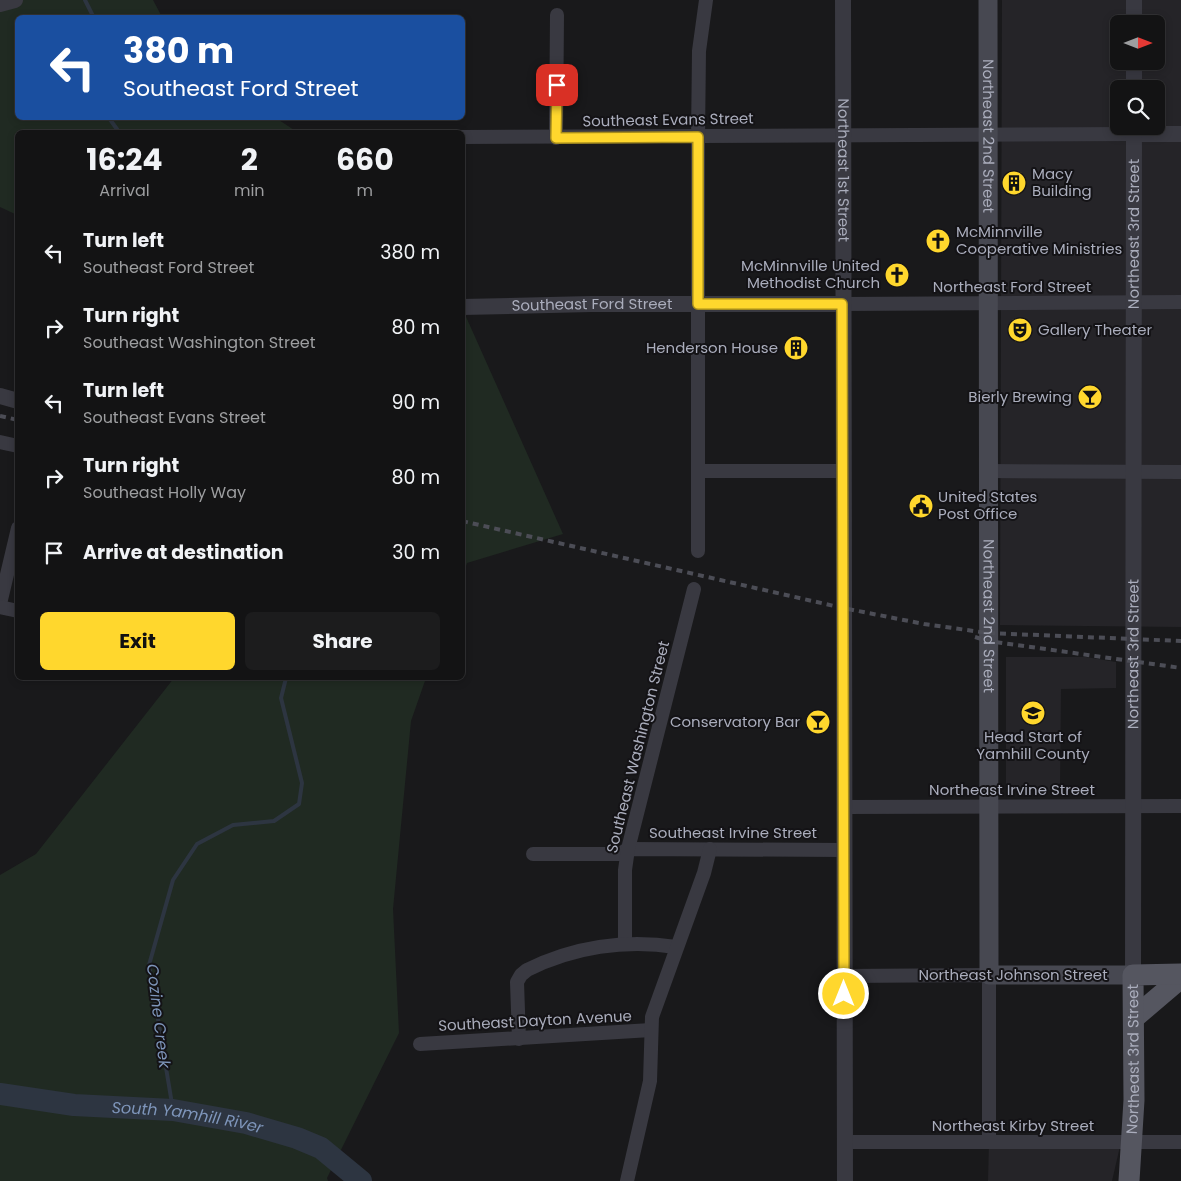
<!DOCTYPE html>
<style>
:root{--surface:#131314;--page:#1c1c1d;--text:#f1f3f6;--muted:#9d9ea0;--line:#323234;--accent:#ffd72d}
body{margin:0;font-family:Poppins,sans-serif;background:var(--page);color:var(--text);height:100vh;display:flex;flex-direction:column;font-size:19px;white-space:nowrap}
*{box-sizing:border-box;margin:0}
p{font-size:16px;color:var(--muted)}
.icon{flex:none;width:28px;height:28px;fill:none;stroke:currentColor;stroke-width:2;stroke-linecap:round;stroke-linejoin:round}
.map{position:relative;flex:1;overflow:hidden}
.panel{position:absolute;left:15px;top:130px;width:450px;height:550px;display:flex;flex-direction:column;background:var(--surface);border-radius:8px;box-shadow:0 2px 8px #0003,0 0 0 1px var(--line)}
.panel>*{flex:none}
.banner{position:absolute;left:15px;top:15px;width:450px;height:105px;border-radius:8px;box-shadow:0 2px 8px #0003,0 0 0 1px var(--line);background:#1a4fa0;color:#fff;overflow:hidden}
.needle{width:32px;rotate:90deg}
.tools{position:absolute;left:1110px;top:15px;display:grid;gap:10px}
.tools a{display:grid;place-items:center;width:55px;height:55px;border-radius:8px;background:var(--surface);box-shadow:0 2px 8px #0003,0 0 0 1px var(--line);font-size:25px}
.pin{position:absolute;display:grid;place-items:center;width:42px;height:42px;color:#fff;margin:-21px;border-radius:10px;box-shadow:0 2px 8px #0006}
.me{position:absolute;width:55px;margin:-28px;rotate:0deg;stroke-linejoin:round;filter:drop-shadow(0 0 4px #0008)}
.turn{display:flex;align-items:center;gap:18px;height:105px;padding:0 25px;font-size:22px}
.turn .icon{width:65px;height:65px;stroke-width:2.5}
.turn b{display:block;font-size:35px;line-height:42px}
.eta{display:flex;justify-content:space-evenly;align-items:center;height:85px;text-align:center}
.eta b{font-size:30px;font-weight:700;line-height:35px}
.primary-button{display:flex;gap:10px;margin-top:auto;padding:10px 25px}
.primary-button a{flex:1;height:58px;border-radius:8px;background:var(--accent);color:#111;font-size:20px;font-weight:700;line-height:58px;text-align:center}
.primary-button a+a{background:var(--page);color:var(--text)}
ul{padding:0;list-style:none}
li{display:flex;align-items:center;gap:15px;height:75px;padding:0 25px}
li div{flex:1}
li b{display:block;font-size:19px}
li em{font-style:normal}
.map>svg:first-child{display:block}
</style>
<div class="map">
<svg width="1181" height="1181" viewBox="0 0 1181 1181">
<rect width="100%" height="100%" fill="#19191b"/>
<g fill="#252428" fill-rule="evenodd">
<path d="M1002,0h179v627l-181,-2zM1119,24h37v37h-37zM1119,89h37v37h-37z"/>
<path d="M1006,657h80l30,5v26l-55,1 -1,101h-54z"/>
<path d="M989,1142h132l-9,39h-124z"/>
</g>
<g fill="#202a22">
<path d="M0,0h153l9,17 -144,1v100h258l21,14h-279l-1,83 -17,-8z"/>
<path d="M463,310l100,224 -96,29 -4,12z"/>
<path d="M174,678h252l-15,43 -18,188 6,124 -72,145 1,3h-328v-306l36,-21z"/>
</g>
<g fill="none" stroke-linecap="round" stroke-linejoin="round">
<g stroke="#2d3541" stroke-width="4">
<path d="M85,0l9,18"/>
<path d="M109,118l10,14"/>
<path d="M173,1110l-24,-145 24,-85 24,-36 36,-19 41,-4 25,-17 3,-21 -21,-85 5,-20"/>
</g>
<path stroke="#2d3541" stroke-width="22" id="s1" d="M0,1094l74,11 99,5 73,13 51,15 24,10 40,33"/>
<g stroke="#393941" stroke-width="14">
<path d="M462,137l672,-3"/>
<path d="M556,138l1,-123"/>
<path d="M842,304l339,-2"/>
<path d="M0,442l18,4"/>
<path d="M698,471h145"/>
<path d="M988,471l193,1"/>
<path d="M698,551v-414l1,-86 7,-51"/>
<path d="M0,604l18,-76"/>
<path d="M0,607l18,4"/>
<path d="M844,807l337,-1"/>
<path d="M533,854h87l8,-5 216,1"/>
<path d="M625,943v-73l3,-21 66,-260"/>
<path d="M844,976l145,-1v167"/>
<path d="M519,1039l-2,-57 4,-7 6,-5c46,-23 98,-31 149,-23"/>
<path d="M420,1044l231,-14"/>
<path d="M845,1142h336"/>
<path d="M627,1181l23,-100 2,-64 52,-144 6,-24"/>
</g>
<g stroke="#393941" stroke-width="16">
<path id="s2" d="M843,0l2,1181"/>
<path d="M0,4l15,-4"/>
<path d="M1134,24v-24"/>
<path d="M1134,61v28"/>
<path d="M1134,134h47"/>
<path id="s3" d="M462,307l129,-3h251"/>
<path d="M0,396l18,5"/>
<path id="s4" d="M1133,975l1,-849"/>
</g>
<path stroke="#474851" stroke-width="19" id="s5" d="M988,0l1,975h144"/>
<g stroke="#555660" stroke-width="21">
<path d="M1134,1018l47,-40"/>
<path id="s6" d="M1129,1181l5,-81 -1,-125 48,-1"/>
</g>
<g stroke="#4c4d56" stroke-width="4" stroke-dasharray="6 5" stroke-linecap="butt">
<path d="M0,416l18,4"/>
<path d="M462,521l381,87 81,16 64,9 193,8"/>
<path d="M975,637l13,4 193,27"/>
</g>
</g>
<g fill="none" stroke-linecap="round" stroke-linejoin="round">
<defs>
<path id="route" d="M557,85l-1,53 142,-1v167h144l2,690"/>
</defs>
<use href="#route" stroke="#a68c1d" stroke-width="12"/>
<use href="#route" stroke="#ffd72d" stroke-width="9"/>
</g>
<defs>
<symbol id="building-disc" viewBox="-11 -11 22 22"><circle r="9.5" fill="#ffd72d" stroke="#141316"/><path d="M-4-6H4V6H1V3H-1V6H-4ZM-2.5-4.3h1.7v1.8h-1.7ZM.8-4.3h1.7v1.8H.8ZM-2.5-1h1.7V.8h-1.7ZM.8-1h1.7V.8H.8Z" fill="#111"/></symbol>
<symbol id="church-disc" viewBox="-11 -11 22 22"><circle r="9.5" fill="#ffd72d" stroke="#141316"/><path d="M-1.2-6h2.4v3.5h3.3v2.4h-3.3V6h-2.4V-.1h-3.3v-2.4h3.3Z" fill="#111"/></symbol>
<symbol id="theatre-disc" viewBox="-11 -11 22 22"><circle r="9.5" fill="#ffd72d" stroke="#141316"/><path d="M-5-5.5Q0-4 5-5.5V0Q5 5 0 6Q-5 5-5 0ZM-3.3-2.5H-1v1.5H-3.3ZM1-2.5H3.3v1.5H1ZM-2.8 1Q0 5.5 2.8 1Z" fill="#111"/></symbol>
<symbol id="bar-disc" viewBox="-11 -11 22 22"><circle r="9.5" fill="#ffd72d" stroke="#141316"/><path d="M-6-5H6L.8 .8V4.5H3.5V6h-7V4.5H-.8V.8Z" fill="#111"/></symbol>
<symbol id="civic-disc" viewBox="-11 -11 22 22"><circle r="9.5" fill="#ffd72d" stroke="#141316"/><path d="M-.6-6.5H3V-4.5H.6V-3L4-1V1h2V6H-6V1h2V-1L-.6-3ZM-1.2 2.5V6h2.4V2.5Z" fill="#111"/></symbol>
<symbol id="school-disc" viewBox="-11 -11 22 22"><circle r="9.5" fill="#ffd72d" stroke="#141316"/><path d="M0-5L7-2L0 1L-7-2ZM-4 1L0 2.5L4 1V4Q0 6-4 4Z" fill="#111"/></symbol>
</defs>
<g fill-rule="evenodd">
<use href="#building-disc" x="1000" y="169" width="28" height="28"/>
<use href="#church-disc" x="924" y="227" width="28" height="28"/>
<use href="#church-disc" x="883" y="261" width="28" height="28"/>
<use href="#theatre-disc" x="1006" y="316" width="28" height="28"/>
<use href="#building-disc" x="782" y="334" width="28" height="28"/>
<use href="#bar-disc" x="1076" y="383" width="28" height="28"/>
<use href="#civic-disc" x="907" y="492" width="28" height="28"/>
<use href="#school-disc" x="1019" y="699" width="28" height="28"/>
<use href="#bar-disc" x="804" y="708" width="28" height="28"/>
</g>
<g text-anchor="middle" stroke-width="4" stroke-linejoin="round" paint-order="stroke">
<g font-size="15" fill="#aaadbc" stroke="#141316">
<text transform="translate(668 120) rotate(-1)" y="5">Southeast Evans Street</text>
<text dy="5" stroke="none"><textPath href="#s5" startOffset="136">Northeast 2nd Street</textPath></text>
<text dy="5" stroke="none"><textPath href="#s2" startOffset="170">Northeast 1st Street</textPath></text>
<text dy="5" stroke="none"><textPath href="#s4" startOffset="741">Northeast 3rd Street</textPath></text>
<text x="1012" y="292">Northeast Ford Street</text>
<text dy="5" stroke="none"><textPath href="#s3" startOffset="130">Southeast Ford Street</textPath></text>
<text dy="5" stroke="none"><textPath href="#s5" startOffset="616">Northeast 2nd Street</textPath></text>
<text dy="5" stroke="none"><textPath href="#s4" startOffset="321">Northeast 3rd Street</textPath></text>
<text transform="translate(638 747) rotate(-76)" y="5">Southeast Washington Street</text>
<text x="1012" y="795">Northeast Irvine Street</text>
<text x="733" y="838">Southeast Irvine Street</text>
<text x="1013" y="980">Northeast Johnson Street</text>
<text transform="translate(535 1021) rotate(-3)" y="5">Southeast Dayton Avenue</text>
<text dy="5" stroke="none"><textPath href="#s6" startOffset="122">Northeast 3rd Street</textPath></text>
<text x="1013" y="1131">Northeast Kirby Street</text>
</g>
<g font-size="15" fill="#aaadbc" stroke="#141316" text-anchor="start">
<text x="1032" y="179">Macy<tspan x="1032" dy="17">Building</tspan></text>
<text x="956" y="237">McMinnville<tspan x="956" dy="17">Cooperative Ministries</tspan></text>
<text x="880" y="271" text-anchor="end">McMinnville United<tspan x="880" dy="17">Methodist Church</tspan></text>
<text x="1038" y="335">Gallery Theater</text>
<text x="778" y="353" text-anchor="end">Henderson House</text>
<text x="1072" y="402" text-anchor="end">Bierly Brewing</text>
<text x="938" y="502">United States<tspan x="938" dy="17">Post Office</tspan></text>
<text x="800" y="727" text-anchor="end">Conservatory Bar</text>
<text x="1033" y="742" text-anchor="middle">Head Start of<tspan x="1033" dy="17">Yamhill County</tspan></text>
</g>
<g font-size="16" font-style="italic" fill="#7e95ba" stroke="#141316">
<text transform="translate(159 1016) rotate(83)" y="6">Cozine Creek</text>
<text dy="6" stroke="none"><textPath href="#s1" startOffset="189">South Yamhill River</textPath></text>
</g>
</g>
</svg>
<div class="tools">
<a><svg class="needle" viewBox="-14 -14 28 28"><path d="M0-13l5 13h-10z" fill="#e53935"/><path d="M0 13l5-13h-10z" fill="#9d9ea0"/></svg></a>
<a><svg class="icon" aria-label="search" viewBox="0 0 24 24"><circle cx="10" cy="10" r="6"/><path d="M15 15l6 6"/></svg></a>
</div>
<div class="pin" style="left:557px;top:85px;background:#d93025"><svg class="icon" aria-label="arrive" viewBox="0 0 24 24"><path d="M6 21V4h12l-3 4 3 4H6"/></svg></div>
<svg class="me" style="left:844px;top:994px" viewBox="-20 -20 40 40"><circle r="17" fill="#ffd72d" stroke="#fff" stroke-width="3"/><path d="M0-11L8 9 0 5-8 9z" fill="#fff"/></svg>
<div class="banner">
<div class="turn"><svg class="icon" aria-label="left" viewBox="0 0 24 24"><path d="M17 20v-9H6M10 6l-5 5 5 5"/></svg><div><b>380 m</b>Southeast Ford Street</div></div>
</div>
<section class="panel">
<div class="eta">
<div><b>16:24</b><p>Arrival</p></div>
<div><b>2</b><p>min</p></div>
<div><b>660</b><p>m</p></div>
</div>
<ul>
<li><svg class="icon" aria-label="left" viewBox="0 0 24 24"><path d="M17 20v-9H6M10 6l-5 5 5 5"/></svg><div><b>Turn left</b><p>Southeast Ford Street</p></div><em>380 m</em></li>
<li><svg class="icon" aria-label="right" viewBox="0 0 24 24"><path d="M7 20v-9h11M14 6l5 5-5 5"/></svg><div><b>Turn right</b><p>Southeast Washington Street</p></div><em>80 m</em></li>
<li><svg class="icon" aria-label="left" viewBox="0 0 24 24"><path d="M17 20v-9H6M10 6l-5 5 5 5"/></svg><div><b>Turn left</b><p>Southeast Evans Street</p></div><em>90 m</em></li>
<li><svg class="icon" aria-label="right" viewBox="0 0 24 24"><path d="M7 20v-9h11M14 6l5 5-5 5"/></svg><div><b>Turn right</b><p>Southeast Holly Way</p></div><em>80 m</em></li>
<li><svg class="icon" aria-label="arrive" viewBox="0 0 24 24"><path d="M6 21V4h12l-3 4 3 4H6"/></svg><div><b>Arrive at destination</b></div><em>30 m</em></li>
</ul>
<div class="primary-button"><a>Exit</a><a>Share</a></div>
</section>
</div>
